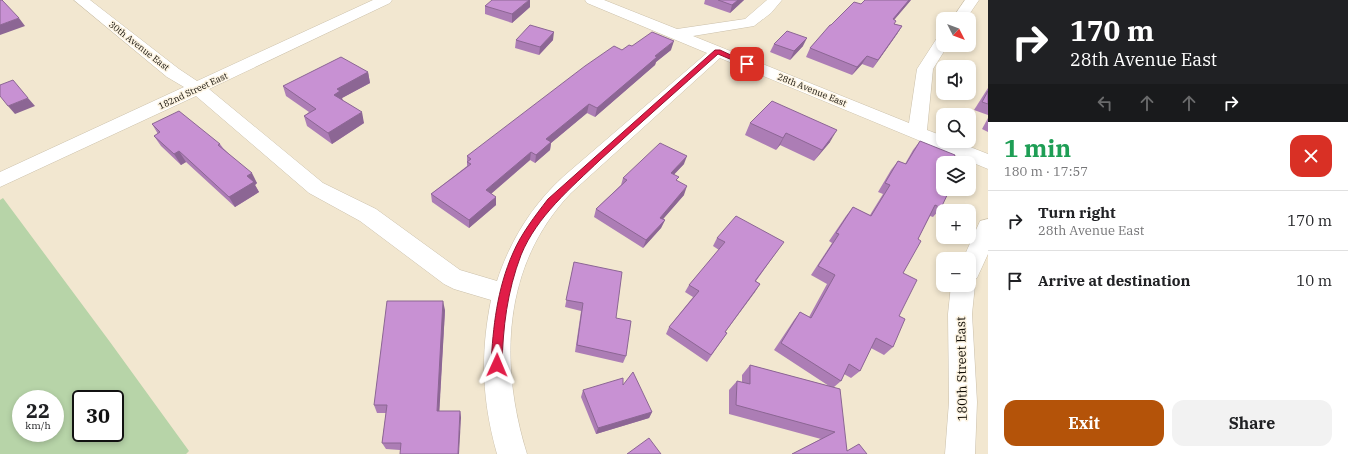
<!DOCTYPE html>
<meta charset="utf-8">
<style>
:root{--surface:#fff;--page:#f2f2f2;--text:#202124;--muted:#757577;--line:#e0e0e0;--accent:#b45309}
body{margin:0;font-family:"IBM Plex Serif",serif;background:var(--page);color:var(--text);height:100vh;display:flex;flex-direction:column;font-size:15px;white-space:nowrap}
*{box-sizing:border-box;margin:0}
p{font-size:13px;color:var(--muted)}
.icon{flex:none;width:22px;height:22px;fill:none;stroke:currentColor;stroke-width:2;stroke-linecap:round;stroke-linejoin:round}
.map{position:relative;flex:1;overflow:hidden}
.drawer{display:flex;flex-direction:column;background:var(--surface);width:360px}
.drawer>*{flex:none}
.top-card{background:#202124;color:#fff;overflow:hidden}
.needle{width:26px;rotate:132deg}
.fabs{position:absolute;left:936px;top:12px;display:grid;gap:8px}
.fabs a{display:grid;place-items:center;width:40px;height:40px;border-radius:8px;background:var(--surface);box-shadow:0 2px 6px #0003;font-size:20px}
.speed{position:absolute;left:12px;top:390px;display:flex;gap:8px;font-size:20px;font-weight:700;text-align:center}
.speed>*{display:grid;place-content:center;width:52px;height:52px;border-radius:50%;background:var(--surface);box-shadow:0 2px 6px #0003;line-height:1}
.speed small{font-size:10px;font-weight:400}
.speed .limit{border:2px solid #111;border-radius:6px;background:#fff;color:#111}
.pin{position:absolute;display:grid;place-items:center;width:34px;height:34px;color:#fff;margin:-17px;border-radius:8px;box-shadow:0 2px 6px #0006}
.me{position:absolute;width:44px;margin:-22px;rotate:1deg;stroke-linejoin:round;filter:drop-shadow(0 0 3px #0008)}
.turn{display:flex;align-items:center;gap:14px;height:84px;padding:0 16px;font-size:18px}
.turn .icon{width:52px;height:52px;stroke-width:2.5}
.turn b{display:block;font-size:28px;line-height:34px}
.lanes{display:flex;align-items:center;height:38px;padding:0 16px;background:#0003;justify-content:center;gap:20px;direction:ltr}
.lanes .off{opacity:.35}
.round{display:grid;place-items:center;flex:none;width:42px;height:42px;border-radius:12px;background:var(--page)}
.head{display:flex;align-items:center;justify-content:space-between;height:68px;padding:0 16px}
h1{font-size:24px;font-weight:700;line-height:30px;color:#1e9e55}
.button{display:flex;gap:8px;margin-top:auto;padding:8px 16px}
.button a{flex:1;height:46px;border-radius:12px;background:var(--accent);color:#fff;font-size:16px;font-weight:700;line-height:46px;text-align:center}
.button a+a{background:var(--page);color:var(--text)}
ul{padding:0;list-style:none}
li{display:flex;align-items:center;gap:12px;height:60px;padding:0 16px;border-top:1px solid var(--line)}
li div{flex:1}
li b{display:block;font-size:15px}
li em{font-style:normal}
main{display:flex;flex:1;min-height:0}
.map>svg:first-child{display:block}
</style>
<main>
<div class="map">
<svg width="988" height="454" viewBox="0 0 988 454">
<rect width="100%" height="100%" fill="#f2e7d0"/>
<path fill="#b7d4a8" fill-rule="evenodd" d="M3,198l107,144 79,109 -3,3h-186v-254zM21,399h34v34h-34zM81,399h34v34h-34z"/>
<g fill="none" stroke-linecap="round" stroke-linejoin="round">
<defs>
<g id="minor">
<path d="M74,0h16l89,69 18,12 176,-81h19l-2,3 -181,86 114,94 53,26 84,61 37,11c13,-40 35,-76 67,-105l143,-123 -120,-50 -2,-3h19l73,29 68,-10 22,-19h15l-11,13 -17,13 -61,10 216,87 8,-54 20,-31 6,-2v9h5l-15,24 -6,61 16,6v5h12l33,13v15l-268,-111 -149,135c-69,72 -72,171 -44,261h-30c-15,-54 -17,-99 -6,-154l-37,-11 -10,-5 -84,-63 -51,-28 -113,-97 -196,91v-15l184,-85 -17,-10z"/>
<path d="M965,0h14l-13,19h-14z"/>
<path d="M988,219v35l-11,24 -5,2 3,5 -3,29 5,88 -2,52h-30l4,-52 -1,-88 3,-29h18v-26h-6l17,-38z"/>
</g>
</defs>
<use href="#minor" stroke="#cbc0aa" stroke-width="1"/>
<use href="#minor" fill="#fff" fill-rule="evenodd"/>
</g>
<g fill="#ac7db5">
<path d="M705,0h39l-14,13 -26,-9z"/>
<path d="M911,0l-17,20v4l8,2 -5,8 -24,34 -11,-4 -10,11 -46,-18 4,-9 21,-23z"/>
<path d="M485,6l45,1 -18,16 -27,-9z"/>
<path d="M516,40h37l-14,15 -24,-7z"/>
<path d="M774,44l29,2 -13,14 -20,-8z"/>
<path d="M632,46l39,4 -15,12 -1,3 -60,52 -8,-4 -36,30 -1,7 -15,13 -5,-3 -39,34 5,11 -27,23 -37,-26 -1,-8 36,-28v-10l155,-106z"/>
<path d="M368,72l2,11 -28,15 1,3 21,22 -32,21 -25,-18 -3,-10 5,-4 -23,-16 -3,-10z"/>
<path d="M988,88v27l-14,-5z"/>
<path d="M988,118v14l-6,-3z"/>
<path d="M750,123l80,19 -16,19 -34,-16 -4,5 -31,-15z"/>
<path d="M152,124l68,20 3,4 34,35 -2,2 4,7 -24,15 -49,-45 -5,3 -20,-19 -7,-10 4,-2z"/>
<path d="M920,141l23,22 -2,45 -8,9 -3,-1 -12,23 -15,34 -4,43 -6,31 -9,8 -13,-7 -11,23 -9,7 -7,-4 -3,7 -7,6 13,64 20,3h-75l29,-15 -92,-25v-24l8,-9 5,1v-7l8,-10 79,21 -55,-36 20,-30 6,-8 9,5 18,-33 -16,-9 21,-32 -3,-2 17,-25 7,-9 17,8 13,-21 -5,-2 13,-22 7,-9 7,3 8,-14z"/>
<path d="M684,164l-10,10 10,21 -21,24 2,1 -4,8 -18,20 -49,-31 2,-8 25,-24 2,-7z"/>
<path d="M717,238l61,12 -22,31 4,3 -35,48 2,1 -20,29 -41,-28 3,-7 24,-30 -8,-5 4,-7 30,-35 -6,-4z"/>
<path d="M574,262l42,56 10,38 -3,7 -48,-11 6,-41 -16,-4z"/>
<path d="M445,310l-6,101h21l1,7 -61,32 -14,-1 -4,-6 4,-30h-9l-3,-8z"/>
<path d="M623,385l29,27 -3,6 -53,16 -15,-37 2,-7z"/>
</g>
<g fill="#8c6694">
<path d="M529,0h1v7l-18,16v-9z"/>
<path d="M738,0h6l-14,13 2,-8z"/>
<path d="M909,0h2l-23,27 5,-8z"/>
<path d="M19,18l6,8 -25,9v-10z"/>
<path d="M902,26l-5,8 -24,34 5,-8z"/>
<path d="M554,32l-1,8 -14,15 1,-8z"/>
<path d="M807,38l-4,8 -13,14 4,-9z"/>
<path d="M674,41l-3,9 -15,12 -1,3 -60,52 2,-9 58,-52z"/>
<path d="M867,56l-5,8 -10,11 5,-8z"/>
<path d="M368,72l2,11 -28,15 1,4 -9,-7 3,-6z"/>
<path d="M28,98l7,8 -20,8 -7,-8z"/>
<path d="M589,104l-2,9 -36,30 -1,7 -15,13 1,-8 10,-16z"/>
<path d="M362,112l2,11 -32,21 -4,-11z"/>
<path d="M837,130l-7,12 -16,19 8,-11z"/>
<path d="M786,133l-6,12 -4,5 7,-12z"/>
<path d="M179,151l7,11 -5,3 -7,-11z"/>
<path d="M531,152l-1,8 -44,38v-8z"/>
<path d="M687,156l-3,8 -16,17 3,-8z"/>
<path d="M252,173l5,10 -2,2 4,7 -24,15 -6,-10 18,-21z"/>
<path d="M687,186l-3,9 -27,31 3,-8z"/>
<path d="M496,197v8l-27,23v-8z"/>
<path d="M665,220l-4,8 -18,20 3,-8z"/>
<path d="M760,284l-5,8 -35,47 5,-7z"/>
<path d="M443,301l2,9 -6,108 -2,-7z"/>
<path d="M460,411l1,7 -2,36h-1z"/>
<path d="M652,412l-3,6 -53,16 2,-6z"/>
</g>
<g fill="#c891d3" stroke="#8c6694">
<path d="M0,0h2l17,18 -19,7z"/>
<path d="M492,0h37l-17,14 -27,-8z"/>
<path d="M718,0h20l-6,5z"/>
<path d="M865,0h44l-16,19 3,2 -2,3 8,2 -24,34 -11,-4 -10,11 -47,-19 20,-23h1l23,-23 7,2z"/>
<path d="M530,25l24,7 -14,15 -24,-7z"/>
<path d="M787,31l20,7 -13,13 -20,-7z"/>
<path d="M652,32l22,9 -19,15 2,1 -60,51 -8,-4 -43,35 5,3 -15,13 -5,-3 -45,38 10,7 -27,23 -38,-26 40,-30 -4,-2 4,-3 -4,-3 118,-90 29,-20 8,4 7,-5 3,1z"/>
<path d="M341,57l27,15 -31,17 3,2 -6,4 28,17 -34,21 -24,-17 12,-7 -33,-23z"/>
<path d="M13,80l15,18 -20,8 -8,-10v-11z"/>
<path d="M988,91v13l-6,-2z"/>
<path d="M772,101l65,29 -15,20 -36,-17 -3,5 -33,-15z"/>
<path d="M179,111l41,33 -2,1 34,28 -5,3 7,6 -25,15 -50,-46 -5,3 -20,-18 6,-4 -8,-8z"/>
<path d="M920,141l35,14 -5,8h-7v26h7l-9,19 -6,-3 -17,34 3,2 -18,32 14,7 -18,36 6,3 -12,28 -17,-9 -16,33 -11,-7 -8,17 -60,-38 19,-31 11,6 24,-43 -17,-9 21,-32 -3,-1 17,-26 18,9 19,-31 -5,-2 13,-22 8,3z"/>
<path d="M660,143l27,13 -16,17 8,4 -3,3 11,6 -27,32 5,2 -19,20 -50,-31 31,-29 -4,-2z"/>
<path d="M736,216l48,26 -29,39 5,3 -35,48 2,1 -16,22 -42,-28 30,-36 -10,-6 36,-43 -8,-4z"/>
<path d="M574,262l48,10 -6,46 15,3 -5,35 -49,-11 6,-42 -17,-3z"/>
<path d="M387,301h56l-6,110h23l-2,43h-58l1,-11h-19l5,-38h-13z"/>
<path d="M750,365l90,24 7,62 12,-7 8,10h-75l43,-22 -99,-27 1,-24 13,3z"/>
<path d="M633,372l19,40 -54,16 -15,-38 40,-12v7z"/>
<path d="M649,438l12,16h-34z"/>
</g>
<path fill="#e11d48" stroke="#92132f" d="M715,50h5l30,14 -6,1 -26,-11c-39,35 -79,70 -118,106 -29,28 -63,56 -79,95 -14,37 -18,72 -19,110l-1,4 -4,2 -4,-2 -2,-4c2,-38 6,-76 22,-112 8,-19 22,-37 35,-54z"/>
<g text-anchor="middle" stroke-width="3" stroke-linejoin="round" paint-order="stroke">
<g font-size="9" fill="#110d06" stroke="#fdf4e2">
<text transform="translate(139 46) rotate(38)" y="3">30th Avenue East</text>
<text transform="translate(812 90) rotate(22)" y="3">28th Avenue East</text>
<text transform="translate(193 91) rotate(-25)" y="3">182nd Street East</text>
</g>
<g font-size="13" fill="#110d06" stroke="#fdf4e2">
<text transform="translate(961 369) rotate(-91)" y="5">180th Street East</text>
</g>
</g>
</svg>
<div class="fabs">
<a><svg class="needle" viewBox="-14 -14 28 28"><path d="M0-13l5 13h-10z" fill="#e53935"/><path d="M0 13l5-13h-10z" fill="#757577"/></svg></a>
<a><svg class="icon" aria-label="sound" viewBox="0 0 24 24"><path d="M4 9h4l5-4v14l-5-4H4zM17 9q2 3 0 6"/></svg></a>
<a><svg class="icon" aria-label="search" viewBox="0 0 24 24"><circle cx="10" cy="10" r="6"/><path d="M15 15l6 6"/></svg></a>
<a><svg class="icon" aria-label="layers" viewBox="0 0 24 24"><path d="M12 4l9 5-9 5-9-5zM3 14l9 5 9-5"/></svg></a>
<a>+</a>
<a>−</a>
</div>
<div class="speed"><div>22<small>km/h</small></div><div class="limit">30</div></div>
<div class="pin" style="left:747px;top:64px;background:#d93025"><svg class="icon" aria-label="arrive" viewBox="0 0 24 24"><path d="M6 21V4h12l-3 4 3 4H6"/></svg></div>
<svg class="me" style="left:497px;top:365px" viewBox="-20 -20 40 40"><path d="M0-17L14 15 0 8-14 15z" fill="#e11d48" stroke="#fff" stroke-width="4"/></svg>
</div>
<section class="drawer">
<div class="top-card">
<div class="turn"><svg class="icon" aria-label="right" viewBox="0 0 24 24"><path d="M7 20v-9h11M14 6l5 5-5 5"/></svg><div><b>170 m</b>28th Avenue East</div></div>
<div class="lanes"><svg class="icon off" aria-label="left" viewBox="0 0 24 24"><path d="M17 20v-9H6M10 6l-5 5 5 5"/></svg><svg class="icon off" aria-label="ahead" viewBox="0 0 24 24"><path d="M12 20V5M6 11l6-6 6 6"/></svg><svg class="icon off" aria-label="ahead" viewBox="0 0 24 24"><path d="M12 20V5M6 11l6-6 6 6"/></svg><svg class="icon" aria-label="right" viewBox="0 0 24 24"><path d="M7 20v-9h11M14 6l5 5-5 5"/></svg></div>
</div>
<div class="head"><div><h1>1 min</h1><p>180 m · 17:57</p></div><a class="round" style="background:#d93025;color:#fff"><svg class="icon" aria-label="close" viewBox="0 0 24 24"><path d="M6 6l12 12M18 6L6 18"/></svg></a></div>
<ul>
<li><svg class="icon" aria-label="right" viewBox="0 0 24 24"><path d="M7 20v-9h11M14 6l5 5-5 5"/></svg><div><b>Turn right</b><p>28th Avenue East</p></div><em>170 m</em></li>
<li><svg class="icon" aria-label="arrive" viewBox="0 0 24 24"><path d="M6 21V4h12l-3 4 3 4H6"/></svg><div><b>Arrive at destination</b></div><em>10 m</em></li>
</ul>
<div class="button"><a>Exit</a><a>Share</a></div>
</section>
</main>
